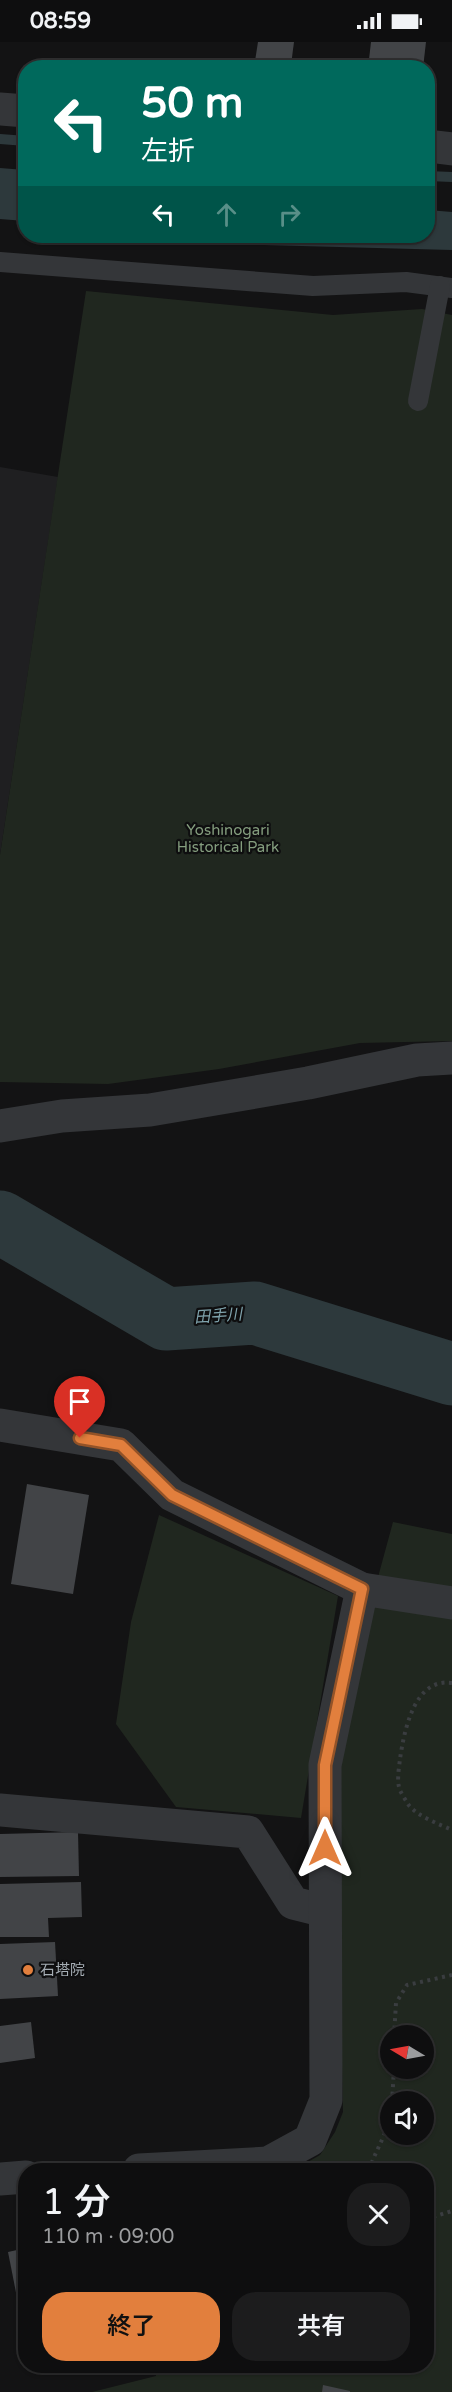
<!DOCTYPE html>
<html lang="ja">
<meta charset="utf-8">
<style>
:root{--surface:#0e0e0f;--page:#1c1c1d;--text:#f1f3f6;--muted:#9b9c9e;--line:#2e2e2f;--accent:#e27f3d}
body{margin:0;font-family:"Varela Round","Noto Sans JP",sans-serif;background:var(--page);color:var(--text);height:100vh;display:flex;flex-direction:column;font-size:22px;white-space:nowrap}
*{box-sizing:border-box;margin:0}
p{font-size:20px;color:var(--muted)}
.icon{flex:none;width:33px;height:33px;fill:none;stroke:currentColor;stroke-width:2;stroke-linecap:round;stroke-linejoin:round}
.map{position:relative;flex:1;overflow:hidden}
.sheet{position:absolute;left:18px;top:2121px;width:416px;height:210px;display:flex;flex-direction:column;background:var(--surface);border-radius:24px;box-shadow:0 2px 4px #0004,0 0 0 2px var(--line)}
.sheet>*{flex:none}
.guide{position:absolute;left:18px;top:18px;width:417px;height:183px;border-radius:24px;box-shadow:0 2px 4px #0004,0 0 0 2px var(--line);background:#00695c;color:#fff;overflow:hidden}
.needle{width:39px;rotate:280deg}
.buttons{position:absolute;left:380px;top:1983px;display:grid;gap:12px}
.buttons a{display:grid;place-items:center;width:54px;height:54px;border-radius:50%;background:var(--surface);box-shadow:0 2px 4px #0004,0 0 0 2px var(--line);font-size:30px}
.pin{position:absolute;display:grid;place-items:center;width:51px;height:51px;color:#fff;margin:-62px -26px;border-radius:50% 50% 50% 0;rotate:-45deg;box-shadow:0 0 6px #0007}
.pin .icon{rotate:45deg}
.me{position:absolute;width:66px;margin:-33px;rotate:0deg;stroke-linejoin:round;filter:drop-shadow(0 0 4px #0008)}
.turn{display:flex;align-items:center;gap:21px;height:126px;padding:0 24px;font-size:27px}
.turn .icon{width:78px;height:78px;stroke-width:2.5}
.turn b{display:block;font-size:42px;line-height:51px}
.lanes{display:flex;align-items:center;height:57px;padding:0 24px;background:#0003;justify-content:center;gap:30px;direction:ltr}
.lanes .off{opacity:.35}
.round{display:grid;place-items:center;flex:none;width:63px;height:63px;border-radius:24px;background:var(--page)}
.headline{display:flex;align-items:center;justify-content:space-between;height:102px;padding:0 24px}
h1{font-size:36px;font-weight:600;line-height:45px}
.button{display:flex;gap:12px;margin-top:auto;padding:12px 24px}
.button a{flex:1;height:69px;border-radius:24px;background:var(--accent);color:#111;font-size:24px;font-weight:600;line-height:69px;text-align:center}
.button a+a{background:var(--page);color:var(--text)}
.status{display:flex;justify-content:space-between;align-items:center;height:42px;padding:0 30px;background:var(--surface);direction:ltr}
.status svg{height:16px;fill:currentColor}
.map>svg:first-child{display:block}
</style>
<div class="status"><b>08:59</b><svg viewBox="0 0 49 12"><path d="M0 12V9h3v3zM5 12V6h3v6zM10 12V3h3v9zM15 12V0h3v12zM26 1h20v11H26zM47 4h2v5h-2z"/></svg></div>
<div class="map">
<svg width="452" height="2350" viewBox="0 0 452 2350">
<rect width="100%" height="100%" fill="#131314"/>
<path fill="#1f1f21" d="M0,425l58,10 -58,378z"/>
<g fill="#20271f" fill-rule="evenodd">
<path d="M86,249l247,24 89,-6 30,6v726l-92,2 -141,26 -111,15 -108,-2v-227z"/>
<path d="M159,1473l179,81 -37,222 -125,-11 -60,-83 15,-102z"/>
<path d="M393,1480l59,12v858h-360l64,-16 -1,-10h271v-196h-132l26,-15 15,-23 8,-20 -4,-180 2,-170 24,-137zM390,1994h33v32h-33zM390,2060h33v32h-33z"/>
</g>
<g fill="#2d393c">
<path d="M0,126l25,2v51l-25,-2z"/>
<path d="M428,168l24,2v38l-228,-6 -74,-8h278z"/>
</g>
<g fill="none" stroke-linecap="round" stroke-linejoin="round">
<g stroke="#2d393c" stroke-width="10">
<path d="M0,97l26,2"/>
<path d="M428,134l24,1"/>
</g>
<path stroke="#2d393c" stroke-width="63" d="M0,1180l166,97 89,-6 197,61"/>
</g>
<g fill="#424447">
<path d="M258,0h36l-3,23 -36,-4z"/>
<path d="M371,0h55l-3,26h-55z"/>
<path d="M27,1442l62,11 -16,99 -62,-10z"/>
<path d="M78,1790l1,44 -79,1v-43z"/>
<path d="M81,1840l1,35 -34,1 1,19h-49v-53z"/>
<path d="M55,1900l3,54 -58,3v-55z"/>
<path d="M31,1980l4,36 -35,5v-37z"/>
<path d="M26,2206v84l-2,1 -16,-81z"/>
<path d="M323,2343l27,6v1h-28z"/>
</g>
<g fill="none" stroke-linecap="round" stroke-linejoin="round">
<g stroke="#3a3d40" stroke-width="4" stroke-dasharray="3 4.5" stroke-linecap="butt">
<path d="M452,1641c-38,-6 -48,49 -52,76 -1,9 -3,20 -1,28 1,5 6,12 9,17 8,12 31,20 44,26"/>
<path d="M394,1994l2,-33 11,-18 45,-10"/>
<path d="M392,2060l2,-34"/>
<path d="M369,2128c6,-18 16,-33 21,-52"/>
<path d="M426,2177l26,-8"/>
</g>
<g stroke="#343639" stroke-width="20">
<path d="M0,220l313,24 93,-4 46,6"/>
<path d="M418,359l22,-115"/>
</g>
<g stroke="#343639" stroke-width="33">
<path d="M0,67l26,2"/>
<path d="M428,104l24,3"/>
<path d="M0,1084l62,-10 88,-6 158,-27 109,-23 35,-2"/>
<path d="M0,1383l121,20 51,50 190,94"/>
<path d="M0,1768l248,22 45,71 32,8"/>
<path d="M139,2128l129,-7 42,-23 16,-40 -1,-335 37,-176 90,14"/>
<path d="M0,2137l26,-2"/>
</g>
</g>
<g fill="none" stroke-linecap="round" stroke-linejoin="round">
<defs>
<path id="route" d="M80,1396l41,7 51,50 190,94 -37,176v83"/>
</defs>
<use href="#route" stroke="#935328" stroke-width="15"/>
<use href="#route" stroke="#e27f3d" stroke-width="10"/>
</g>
<circle fill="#e27f3d" stroke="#0e0e0f" stroke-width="2" cx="28" cy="1928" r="6"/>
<g text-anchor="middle" stroke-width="4.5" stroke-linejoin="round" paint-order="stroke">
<g font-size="15" fill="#849d7e" stroke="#0e0e0f">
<text x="228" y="793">Yoshinogari<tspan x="228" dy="17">Historical Park</tspan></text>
</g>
<g font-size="15" fill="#a5adb4" stroke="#0e0e0f" text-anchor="start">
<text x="40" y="1933">石塔院</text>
</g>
<g font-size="16" font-style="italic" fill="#7fa3ac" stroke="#0e0e0f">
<text transform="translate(218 1273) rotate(-4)" y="6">田手川</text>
</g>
</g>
</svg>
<div class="buttons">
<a><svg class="needle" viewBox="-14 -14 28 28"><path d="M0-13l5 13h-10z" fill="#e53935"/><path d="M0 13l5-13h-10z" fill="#9b9c9e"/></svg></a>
<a><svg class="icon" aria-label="sound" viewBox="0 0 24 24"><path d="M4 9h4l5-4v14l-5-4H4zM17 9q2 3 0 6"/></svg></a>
</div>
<div class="pin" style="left:80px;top:1396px;background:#d93025"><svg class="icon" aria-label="arrive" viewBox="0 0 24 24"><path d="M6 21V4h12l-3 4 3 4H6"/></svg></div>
<svg class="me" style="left:325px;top:1806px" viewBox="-20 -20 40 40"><path d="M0-17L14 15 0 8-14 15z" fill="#e27f3d" stroke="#fff" stroke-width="4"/></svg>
<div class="guide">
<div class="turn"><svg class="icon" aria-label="left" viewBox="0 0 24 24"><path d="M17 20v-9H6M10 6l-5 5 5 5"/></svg><div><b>50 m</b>左折</div></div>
<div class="lanes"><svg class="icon" aria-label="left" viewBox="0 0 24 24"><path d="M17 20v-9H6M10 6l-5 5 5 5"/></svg><svg class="icon off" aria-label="ahead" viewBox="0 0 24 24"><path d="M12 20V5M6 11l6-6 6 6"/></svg><svg class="icon off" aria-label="right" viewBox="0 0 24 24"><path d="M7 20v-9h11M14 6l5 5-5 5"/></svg></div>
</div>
<section class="sheet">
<div class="headline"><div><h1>1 分</h1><p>110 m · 09:00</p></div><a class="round"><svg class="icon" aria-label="close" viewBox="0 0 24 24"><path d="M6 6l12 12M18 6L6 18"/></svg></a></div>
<div class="button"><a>終了</a><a>共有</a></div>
</section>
</div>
